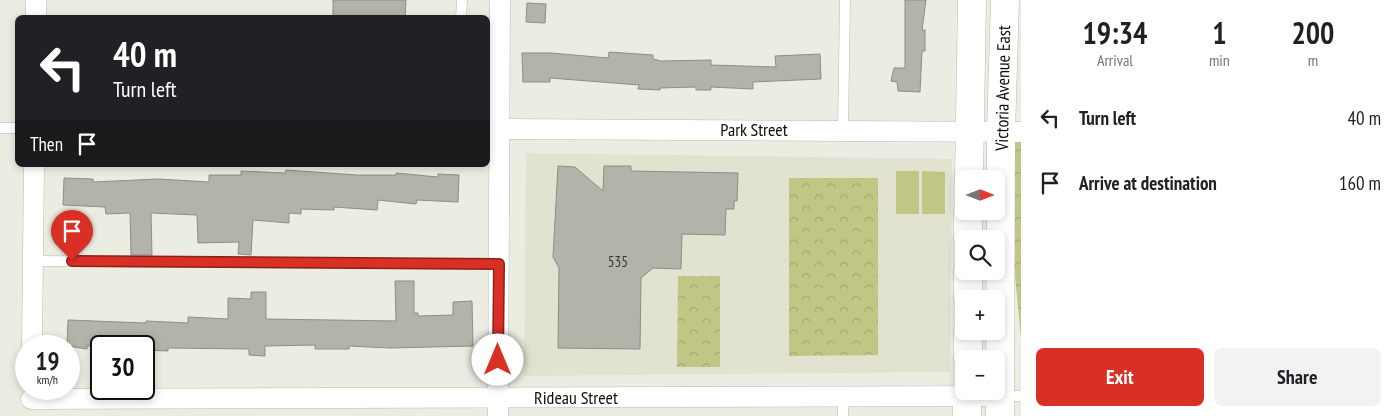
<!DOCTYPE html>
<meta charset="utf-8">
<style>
:root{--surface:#fff;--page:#f2f2f2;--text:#202124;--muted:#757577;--accent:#d93025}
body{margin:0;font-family:"PT Sans Narrow",sans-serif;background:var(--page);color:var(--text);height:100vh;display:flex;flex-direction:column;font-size:19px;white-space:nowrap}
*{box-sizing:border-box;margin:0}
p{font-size:16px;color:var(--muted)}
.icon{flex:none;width:28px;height:28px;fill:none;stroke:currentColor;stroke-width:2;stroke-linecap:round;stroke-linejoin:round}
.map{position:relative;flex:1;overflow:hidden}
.drawer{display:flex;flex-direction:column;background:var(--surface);width:375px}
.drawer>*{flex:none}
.guide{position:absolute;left:15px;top:15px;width:475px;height:152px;border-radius:8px;box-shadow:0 2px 8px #0003;background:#202124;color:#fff;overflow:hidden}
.needle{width:32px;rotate:90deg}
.fabs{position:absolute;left:955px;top:170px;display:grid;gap:10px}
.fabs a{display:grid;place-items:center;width:50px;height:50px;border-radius:8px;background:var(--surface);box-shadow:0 2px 8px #0003;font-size:25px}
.speed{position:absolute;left:15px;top:335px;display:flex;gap:10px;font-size:25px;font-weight:700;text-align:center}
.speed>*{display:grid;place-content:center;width:65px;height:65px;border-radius:50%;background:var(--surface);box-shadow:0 2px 8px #0003;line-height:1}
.speed small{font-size:12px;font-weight:400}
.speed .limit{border:2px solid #111;border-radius:8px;background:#fff;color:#111}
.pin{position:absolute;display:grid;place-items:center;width:42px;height:42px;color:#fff;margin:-51px -21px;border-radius:50% 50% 50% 0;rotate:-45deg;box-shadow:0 0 5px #0007}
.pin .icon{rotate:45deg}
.me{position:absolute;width:55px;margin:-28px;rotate:0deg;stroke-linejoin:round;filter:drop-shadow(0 0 4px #0008)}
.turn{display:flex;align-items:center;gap:18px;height:105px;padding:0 15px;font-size:22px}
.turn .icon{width:65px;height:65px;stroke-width:2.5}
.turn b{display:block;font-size:35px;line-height:42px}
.then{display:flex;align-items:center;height:48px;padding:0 15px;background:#0003;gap:10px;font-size:19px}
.eta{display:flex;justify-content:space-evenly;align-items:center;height:85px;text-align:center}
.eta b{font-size:30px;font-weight:700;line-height:35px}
.cta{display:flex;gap:10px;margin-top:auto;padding:10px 15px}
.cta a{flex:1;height:58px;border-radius:8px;background:var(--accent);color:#fff;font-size:20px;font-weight:700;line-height:58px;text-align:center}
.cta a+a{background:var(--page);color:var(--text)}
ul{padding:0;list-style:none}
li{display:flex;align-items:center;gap:15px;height:65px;padding:0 15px}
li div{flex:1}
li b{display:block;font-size:19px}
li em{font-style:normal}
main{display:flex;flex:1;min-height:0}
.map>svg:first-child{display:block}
</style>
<main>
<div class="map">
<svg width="1021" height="416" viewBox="0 0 1021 416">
<defs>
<pattern id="park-crowns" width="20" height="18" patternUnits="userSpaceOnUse" patternTransform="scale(1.25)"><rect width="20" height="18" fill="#c2c684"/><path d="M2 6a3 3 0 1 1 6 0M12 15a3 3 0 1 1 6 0" fill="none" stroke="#a6a971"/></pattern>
</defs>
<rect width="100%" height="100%" fill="#ecede2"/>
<path fill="#e1e3d0" d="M526,153l426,6 -2,213 -426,4z"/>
<g fill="url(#park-crowns)">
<path d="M1001,132h20v206z"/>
<path d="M789,178h89v177l-89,1z"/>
<path d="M678,276h42v91h-43z"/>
</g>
<g fill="#c2c684">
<rect x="896" y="171" width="23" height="43"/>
<path d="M922,171l23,1v42h-23z"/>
</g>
<g fill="#b2b3a9" stroke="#8d8e84">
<path d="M333,0h73l-1,18h-72z"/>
<path d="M905,0h21l-4,30h3v21h-3l-2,41 -22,-1 -1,-9 -6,-1 3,-13h11z"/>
<path d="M527,3l19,1 -1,19 -19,-1z"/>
<path d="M609,52l44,3v4l8,2 50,-1v5l65,2 -1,-11 45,-2 1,25 -68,3v7l-42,-2v3h-15v-3l-36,1v2l-22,-1 1,-4 -89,-7v4h-27l-1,-29h29l57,5z"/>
<path d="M558,166l17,1 28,24 1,-25h27v5l107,2 -1,28h-3v8h-8l-1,26 -43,-1 -1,35 -28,-1 -12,10 -1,71 -82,-1 1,-80 -6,-11z"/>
<path d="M286,170l71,5h39v-2l42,4v-3l21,1 -1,27 -41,-2 -1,4 -38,-4 -1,10 -43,-3v3l-33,-1v5l-12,-1v10l-36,-3 -2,35 -13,-1 1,-12 -41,1 -1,-28 -46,-2 1,42h-21l-1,-42 -24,1 -1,-7 -42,-2 1,-27 29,1v3l65,-3 51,3v-7h32v-4l44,2z"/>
<path d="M395,281h19v32h4v3l35,-1v-13l19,-1 1,45 -83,2 -41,-2v3h-34v-4l-50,1v10l-16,-1v-6l-81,-1v3l-23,-1v-4h-58v3l-20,-3 1,-26 78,3v-2l42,2v-6l40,2v-21l23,1v-7h15v27l130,2z"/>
</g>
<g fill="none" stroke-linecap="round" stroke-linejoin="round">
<defs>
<g id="lane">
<path d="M461,18l1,-18"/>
<path d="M0,128h18"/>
<path d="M843,131l2,-131"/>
<path d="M33,261l466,3"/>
<path d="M1001,396h20"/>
<path d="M843,416v-19"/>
</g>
<g id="street">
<path d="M36,18v-18"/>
<path d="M488,129l533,3"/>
<path d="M32,346l2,-181"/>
<path d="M31,399l969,-3"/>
<path d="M498,416l2,-416"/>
</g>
<g id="secondary">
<path d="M969,179l3,-179"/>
<path d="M968,239v-28"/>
<path d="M968,299v-28"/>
<path d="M968,359v-28"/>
<path d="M967,416v-25"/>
<path d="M1000,416l1,-284 4,-132"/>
</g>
</defs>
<use href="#lane" stroke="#b9baaf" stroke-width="11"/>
<use href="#street" stroke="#b9baaf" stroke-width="21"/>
<use href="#secondary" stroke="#b9baaf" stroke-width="29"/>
<use href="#lane" stroke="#fff" stroke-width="10"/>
<use href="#street" stroke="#fff" stroke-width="20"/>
<use href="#secondary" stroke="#fff" stroke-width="28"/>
</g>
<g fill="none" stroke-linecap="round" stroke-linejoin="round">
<defs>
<path id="route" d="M72,261l427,3 -1,96"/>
</defs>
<use href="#route" stroke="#8d1f18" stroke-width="12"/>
<use href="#route" stroke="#d93025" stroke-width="9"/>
</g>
<g text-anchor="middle" stroke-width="4.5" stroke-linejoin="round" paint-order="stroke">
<g font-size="15" fill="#373732">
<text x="618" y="267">535</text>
</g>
<g font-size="18" fill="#0e0e0a" stroke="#fff">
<text transform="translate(1003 88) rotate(-89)" y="6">Victoria Avenue East</text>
<text x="754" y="136">Park Street</text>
<text x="576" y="404">Rideau Street</text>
</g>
</g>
</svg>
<div class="fabs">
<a><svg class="needle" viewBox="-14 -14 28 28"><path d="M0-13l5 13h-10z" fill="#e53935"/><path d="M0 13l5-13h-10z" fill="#757577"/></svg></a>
<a><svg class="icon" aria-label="search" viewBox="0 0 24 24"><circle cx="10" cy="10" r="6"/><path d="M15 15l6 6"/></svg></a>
<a>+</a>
<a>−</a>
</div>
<div class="speed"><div>19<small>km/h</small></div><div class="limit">30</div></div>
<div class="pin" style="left:72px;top:261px;background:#d93025"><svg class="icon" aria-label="arrive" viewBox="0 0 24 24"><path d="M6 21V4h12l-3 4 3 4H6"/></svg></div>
<svg class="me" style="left:498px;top:360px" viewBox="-20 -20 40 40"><circle r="19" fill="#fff"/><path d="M0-13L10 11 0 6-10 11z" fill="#d93025"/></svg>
<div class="guide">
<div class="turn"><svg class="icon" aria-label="left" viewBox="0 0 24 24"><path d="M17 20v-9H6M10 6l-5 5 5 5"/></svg><div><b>40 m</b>Turn left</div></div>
<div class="then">Then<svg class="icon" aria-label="arrive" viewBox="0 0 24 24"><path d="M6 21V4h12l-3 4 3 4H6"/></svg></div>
</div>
</div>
<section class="drawer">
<div class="eta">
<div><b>19:34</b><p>Arrival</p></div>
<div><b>1</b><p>min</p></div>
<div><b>200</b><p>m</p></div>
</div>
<ul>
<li><svg class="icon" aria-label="left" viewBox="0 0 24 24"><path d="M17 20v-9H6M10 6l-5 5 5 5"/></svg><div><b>Turn left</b></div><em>40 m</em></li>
<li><svg class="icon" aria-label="arrive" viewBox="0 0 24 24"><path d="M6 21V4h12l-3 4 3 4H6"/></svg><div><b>Arrive at destination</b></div><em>160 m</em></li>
</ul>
<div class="cta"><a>Exit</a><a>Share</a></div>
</section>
</main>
